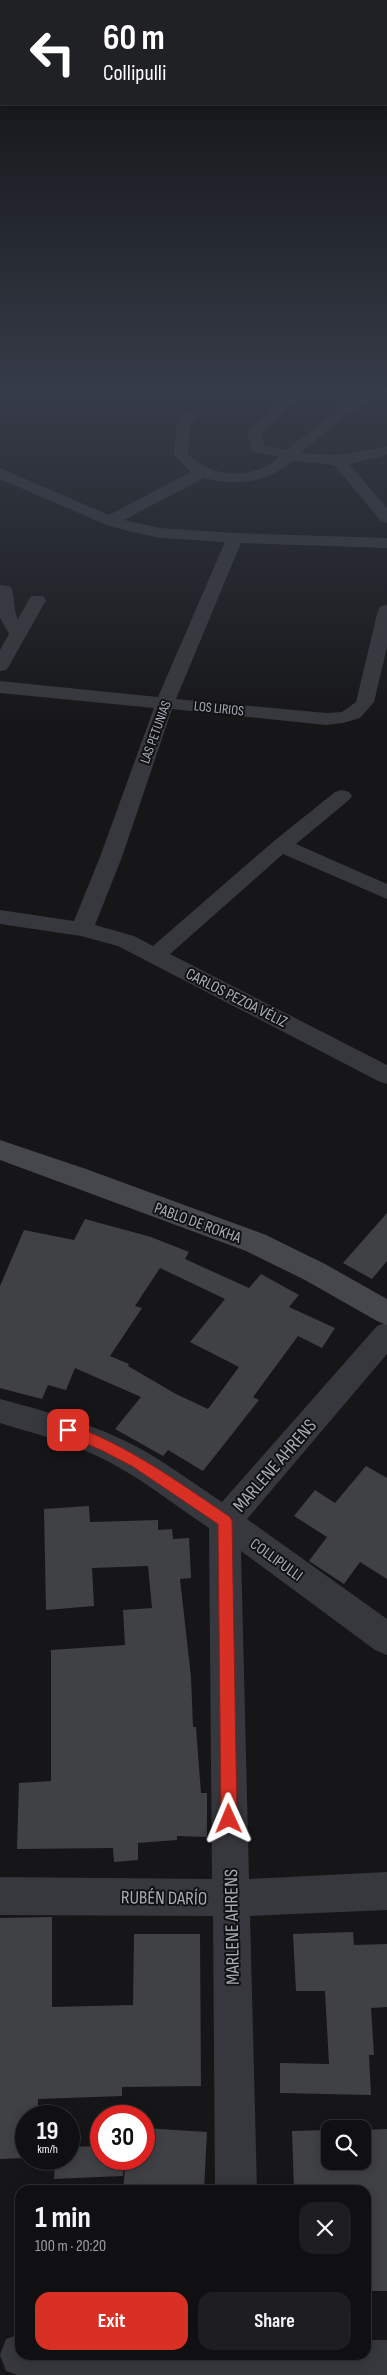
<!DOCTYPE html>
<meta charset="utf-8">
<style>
:root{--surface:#101012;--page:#1e1e20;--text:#f1f3f6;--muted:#9c9d9f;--line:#303032;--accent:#d93025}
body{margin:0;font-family:"Sofia Sans Condensed",sans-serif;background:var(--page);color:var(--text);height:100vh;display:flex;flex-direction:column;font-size:19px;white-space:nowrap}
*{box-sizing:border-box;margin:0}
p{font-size:16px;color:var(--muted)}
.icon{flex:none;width:28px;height:28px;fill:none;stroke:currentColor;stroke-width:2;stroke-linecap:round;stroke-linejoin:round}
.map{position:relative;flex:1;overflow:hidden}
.side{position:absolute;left:15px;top:2185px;width:356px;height:175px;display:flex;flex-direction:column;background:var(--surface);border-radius:15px;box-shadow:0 2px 12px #0003,0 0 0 1px var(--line)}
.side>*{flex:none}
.hud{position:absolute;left:0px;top:0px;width:388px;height:105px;box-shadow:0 2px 12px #0003,0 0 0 1px var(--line);background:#202124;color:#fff;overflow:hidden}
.tools{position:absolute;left:321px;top:2120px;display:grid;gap:10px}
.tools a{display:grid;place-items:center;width:50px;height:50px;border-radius:10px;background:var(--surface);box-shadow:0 2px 12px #0003,0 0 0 1px var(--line);font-size:25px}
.speed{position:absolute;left:15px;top:2105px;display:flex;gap:10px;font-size:25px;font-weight:700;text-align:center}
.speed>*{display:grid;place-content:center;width:65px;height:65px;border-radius:50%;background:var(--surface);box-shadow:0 2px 12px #0003,0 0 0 1px var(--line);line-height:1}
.speed small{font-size:12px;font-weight:400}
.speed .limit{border:8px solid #d22;background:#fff;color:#111}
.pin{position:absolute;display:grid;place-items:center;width:42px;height:42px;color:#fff;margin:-21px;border-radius:10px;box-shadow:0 2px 8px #0006}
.me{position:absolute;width:55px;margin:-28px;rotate:359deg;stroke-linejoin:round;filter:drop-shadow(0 0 4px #0008)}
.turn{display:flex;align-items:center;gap:18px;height:105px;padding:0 20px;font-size:22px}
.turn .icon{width:65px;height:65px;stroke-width:2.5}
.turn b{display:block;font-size:35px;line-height:42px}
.round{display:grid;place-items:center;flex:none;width:52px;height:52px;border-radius:15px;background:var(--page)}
.headline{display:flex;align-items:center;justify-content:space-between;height:85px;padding:0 20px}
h1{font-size:30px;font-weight:700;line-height:38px}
.cta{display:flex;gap:10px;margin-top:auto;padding:10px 20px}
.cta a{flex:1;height:58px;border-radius:15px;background:var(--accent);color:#fff;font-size:20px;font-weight:700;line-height:58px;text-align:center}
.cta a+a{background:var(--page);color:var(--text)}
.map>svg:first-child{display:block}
</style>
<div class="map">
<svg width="387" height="2375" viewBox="0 0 387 2375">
<rect width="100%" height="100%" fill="#161618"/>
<g fill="#404145" fill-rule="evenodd">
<path d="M387,1213v48l-15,18 -29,-16z"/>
<path d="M85,1219l66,18 38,15 -4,7 64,29 12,-14 38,21 -10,12 46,21 -13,20 -24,-12 -45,61 6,3 -56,71 -35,-21 -5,6 -48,-27 26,-32 -66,-29 -9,22 -18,-5 -6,14 -42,-11v-102l24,-56 50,10zM160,1268l65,31 -35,43 49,25 -31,42 -32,-15 -48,-28 1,-2 -19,-8 32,-48 -7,-2z"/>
<path d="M366,1466l21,12v101l-27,-17 -16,22 -35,-23 18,-24 -33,-21 21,-26 20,13z"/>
<path d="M89,1506l1,16 68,-2v10l14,-1 1,10 16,-1 2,40 -11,1 11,98 2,50h3l5,66h6v44l-30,-1v4l-39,3v17l-24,2 -1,-14 -96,1 2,-66 32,-2v-131l74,-5 -2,-35 29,-2 -4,-42 -56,2 2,38 -48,4 -2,-101z"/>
<path d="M52,1917v90l81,-2 1,-71h66l1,152 -79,1v9l-84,3v17h-12v42l-26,1v-241z"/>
<path d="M353,1932l1,13 33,-1v63l-16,1 3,47h-5l2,40 -91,-2v-30l49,1 -4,-73h-29l-3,-57z"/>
<path d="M144,2128l63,4 -3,58h-81l3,-31h18z"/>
<path d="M387,2129v162h-21v-101h-72l-2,-59 38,-1v31h32v-31z"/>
<path d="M101,2146l-1,13h23v17l-69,3 1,-20h14v-12z"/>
</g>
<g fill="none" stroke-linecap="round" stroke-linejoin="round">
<g fill="#37383d" fill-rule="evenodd">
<path d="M286,397h15l-40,36 3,12 22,5 69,-53h15l-69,55c31,6 56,1 86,-6v9l-38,9 38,44v15l-6,-2 -47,-56 -41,-5c-24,23 -58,26 -89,18l-80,42 36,8 75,5 152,5v10l-146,-5 -65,156 150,14 16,-1 14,-10 22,-92 3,-4 6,-1v42l-13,55 -14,16 -17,5 -17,2 -154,-16 -50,148 -27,68 39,11 19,10 121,-105 61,-49 7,-2 7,2 3,4 -3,4 -53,44 91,40v15l-104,-45 -113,100 217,111v19l-9,-3 -260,-135 -37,-10 -81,-12v-14l74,11 26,-64 54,-149 -154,-15v-12l158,16 67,-155 -65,-4 -32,-7 -24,-7 -104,-45v-11l109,47 82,-43 -17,-17 2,-27 8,-15 5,-1 7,4 -6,12 -2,26c23,24 66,27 91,3l-27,-6 -5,-19z"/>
<path d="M0,585l10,1c6,9 2,22 8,33l13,-23h12l3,4 -37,66 -3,4 -6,1v-21l9,-16 -9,-16z"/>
<path d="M387,1322v32l-140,165 140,100v36l-12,-5 -134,-99 8,328 138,-7v38l-137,6 7,274h-42l-2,-274 -213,-1v-38l212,2 -3,-351c-37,-25 -73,-54 -114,-73 -30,-14 -63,-22 -95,-32v-24c51,14 102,27 148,54 25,15 50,33 74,49l155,-176z"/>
<path d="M20,2334v21h346v-15h21v35h-370l-11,-4 -6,-16 6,-16z"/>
</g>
<path fill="#45474d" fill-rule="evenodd" d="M0,1140l86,29 180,66 59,29 62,35v26l-10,-4 -72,-41 -59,-29 -246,-91z"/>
</g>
<linearGradient id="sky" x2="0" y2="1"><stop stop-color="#0c0c0d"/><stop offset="0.54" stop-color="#363c48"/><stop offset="1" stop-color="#363c48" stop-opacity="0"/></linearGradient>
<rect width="387" height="729" fill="url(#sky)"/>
<path fill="#d93025" stroke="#8d1f18" d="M68,1424c60,21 110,58 162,93l2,4 5,298 -3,5 -5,3 -6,-3 -2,-5 -3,-295 -86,-58 -31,-16 -37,-16 -2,-4 2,-4z"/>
<g text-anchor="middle" stroke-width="4" stroke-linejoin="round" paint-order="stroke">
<g font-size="14" fill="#a8adb8" stroke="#111113">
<text transform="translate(219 708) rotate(6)" y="5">LOS LIRIOS</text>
<text transform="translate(155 732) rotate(-70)" y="5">LAS PETUNIAS</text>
</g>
<g font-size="16" fill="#a8adb8" stroke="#111113">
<text transform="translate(237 997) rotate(27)" y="6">CARLOS PEZOA VÉLIZ</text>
<text transform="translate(198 1222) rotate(20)" y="6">PABLO DE ROKHA</text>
<text transform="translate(277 1559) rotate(36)" y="6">COLLIPULLI</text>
</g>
<g font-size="19" fill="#a8adb8" stroke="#111113">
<text transform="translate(274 1465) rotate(-49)" y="7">MARLENE AHRENS</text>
<text transform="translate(164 1897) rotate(1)" y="7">RUBÉN DARÍO</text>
<text transform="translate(231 1927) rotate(-91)" y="7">MARLENE AHRENS</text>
</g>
</g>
</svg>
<div class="tools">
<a><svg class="icon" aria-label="search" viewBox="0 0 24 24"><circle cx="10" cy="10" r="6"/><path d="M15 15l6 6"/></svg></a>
</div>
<div class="speed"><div>19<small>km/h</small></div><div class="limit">30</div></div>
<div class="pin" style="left:68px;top:1430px;background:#d93025"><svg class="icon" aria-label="arrive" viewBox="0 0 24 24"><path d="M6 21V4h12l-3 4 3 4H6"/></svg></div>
<svg class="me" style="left:229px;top:1819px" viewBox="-20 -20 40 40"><path d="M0-17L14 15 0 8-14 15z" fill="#d93025" stroke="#fff" stroke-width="4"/></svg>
<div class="hud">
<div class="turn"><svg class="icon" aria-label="left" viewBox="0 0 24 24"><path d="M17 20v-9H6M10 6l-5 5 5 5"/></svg><div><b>60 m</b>Collipulli</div></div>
</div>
<section class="side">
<div class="headline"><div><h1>1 min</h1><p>100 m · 20:20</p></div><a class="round"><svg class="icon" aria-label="close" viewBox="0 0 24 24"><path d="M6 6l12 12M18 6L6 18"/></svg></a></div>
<div class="cta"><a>Exit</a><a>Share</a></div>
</section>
</div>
